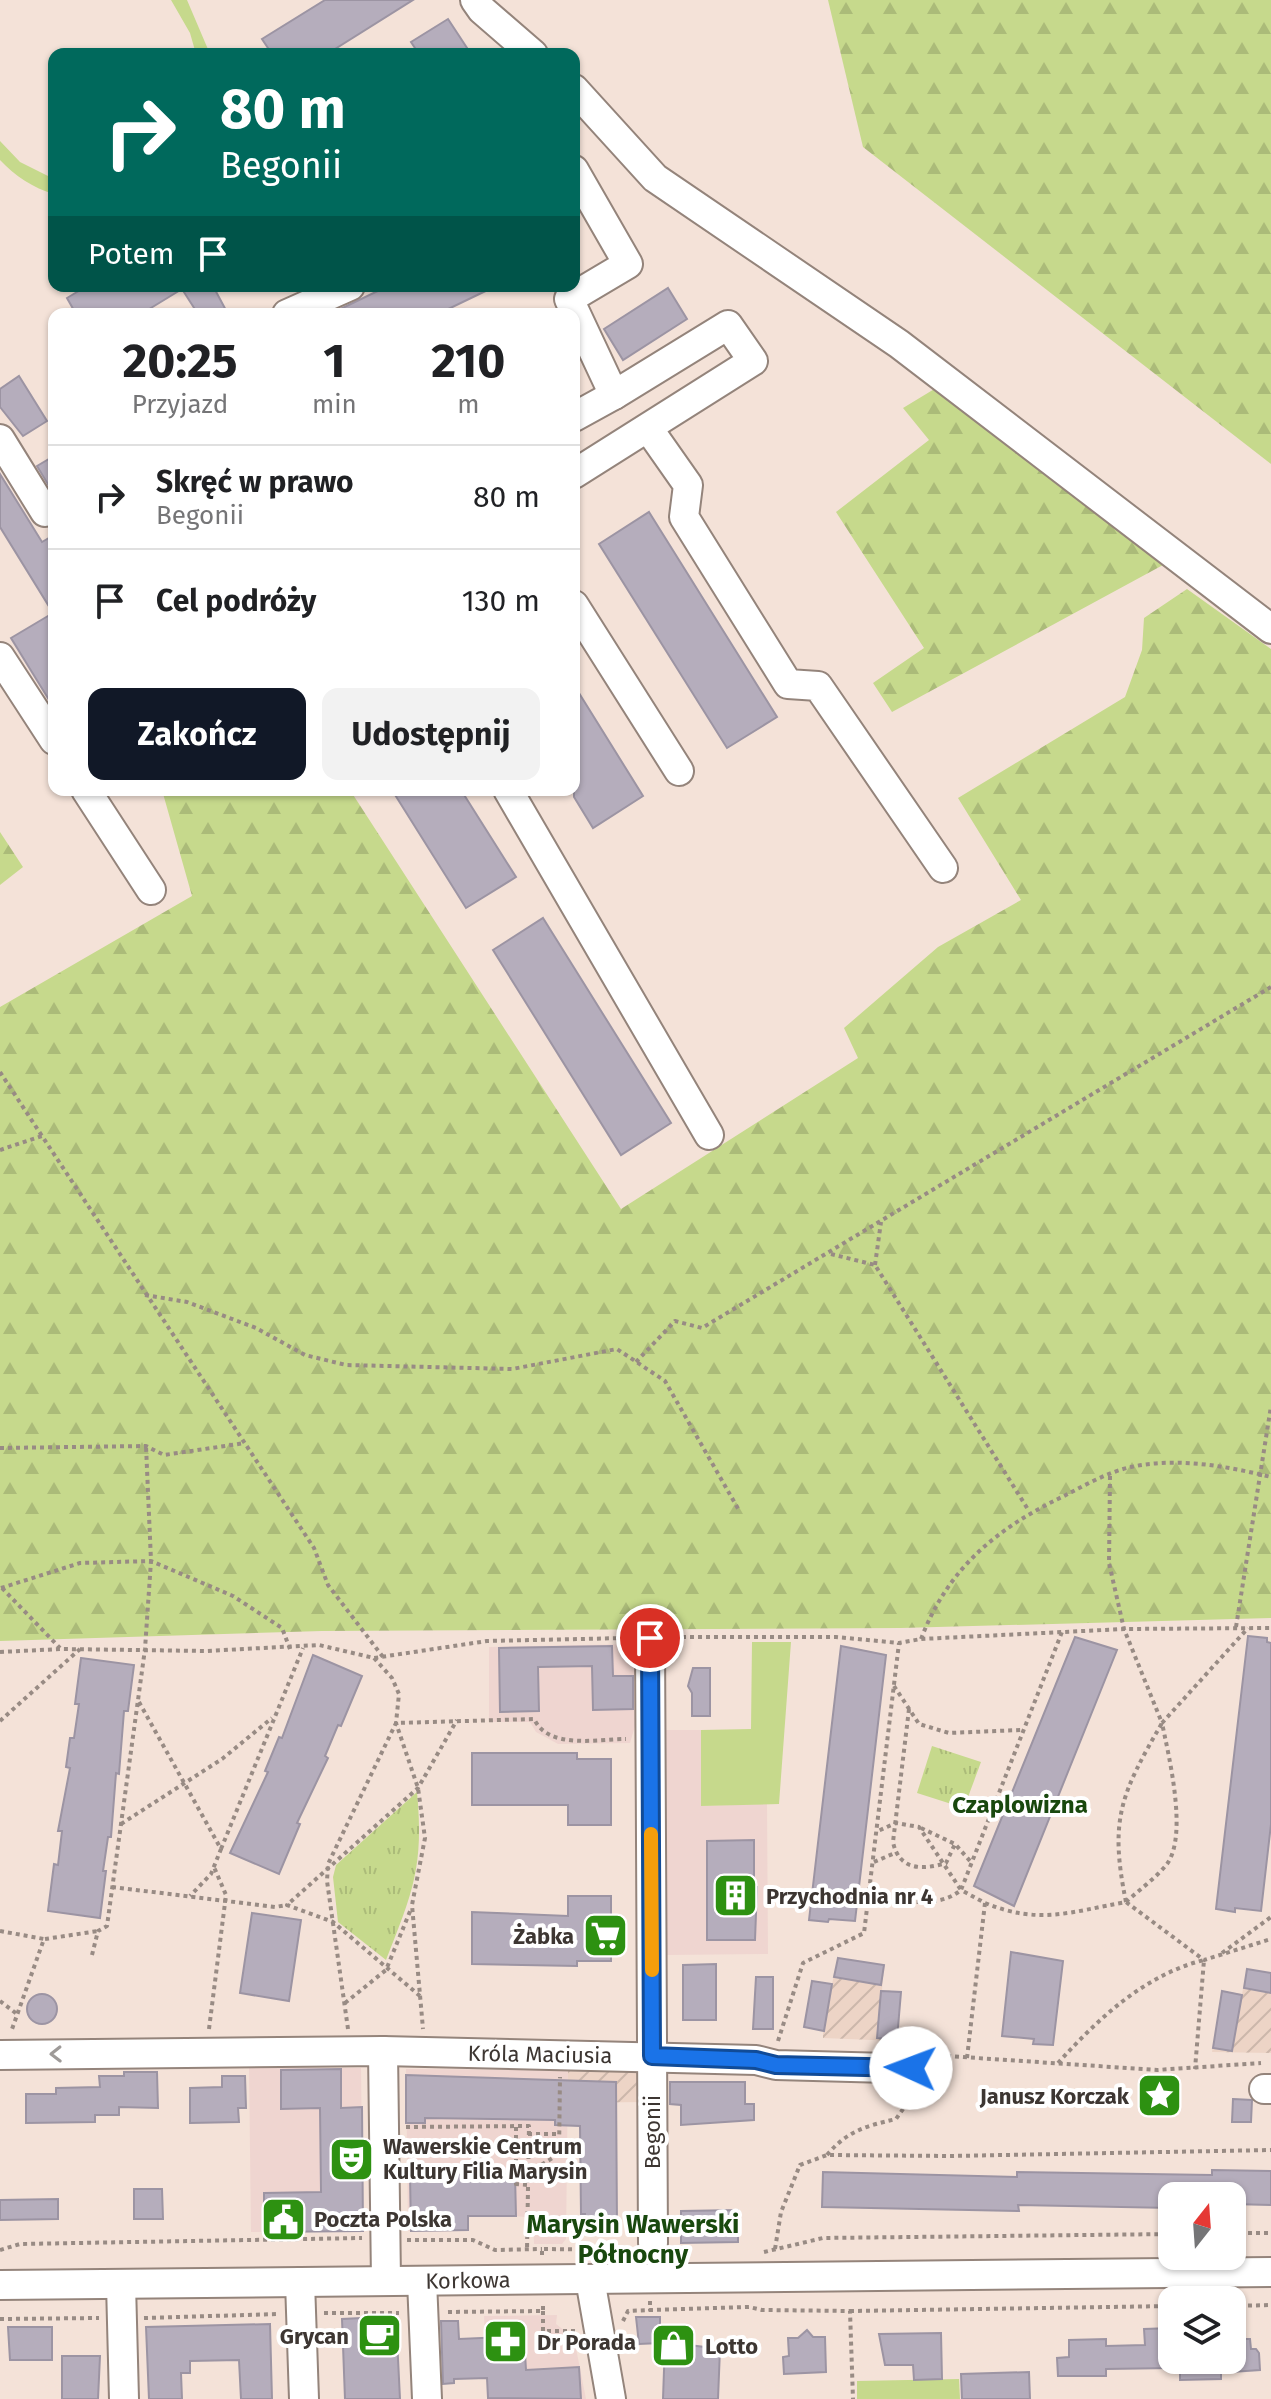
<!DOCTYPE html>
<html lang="pl">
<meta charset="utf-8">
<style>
:root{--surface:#fff;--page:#f2f2f2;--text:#202124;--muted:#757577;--line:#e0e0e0;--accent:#111827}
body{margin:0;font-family:"Fira Sans",sans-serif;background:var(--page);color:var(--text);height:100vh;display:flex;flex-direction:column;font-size:30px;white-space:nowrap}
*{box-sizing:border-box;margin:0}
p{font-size:26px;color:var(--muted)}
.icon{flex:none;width:44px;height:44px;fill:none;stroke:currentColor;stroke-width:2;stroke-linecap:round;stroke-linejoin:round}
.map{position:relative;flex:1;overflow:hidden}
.drawer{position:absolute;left:48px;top:308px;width:532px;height:488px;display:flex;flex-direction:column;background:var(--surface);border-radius:16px;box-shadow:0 2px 6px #0004}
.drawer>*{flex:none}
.banner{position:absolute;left:48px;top:48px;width:532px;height:244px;border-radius:16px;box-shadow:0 2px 6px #0004;background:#00695c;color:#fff;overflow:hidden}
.needle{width:52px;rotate:17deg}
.controls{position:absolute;left:1158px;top:2182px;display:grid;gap:16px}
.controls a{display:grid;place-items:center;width:88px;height:88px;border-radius:16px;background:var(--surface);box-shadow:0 2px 6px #0004;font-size:40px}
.pin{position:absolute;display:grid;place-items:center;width:68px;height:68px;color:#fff;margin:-34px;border:4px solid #fff;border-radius:50%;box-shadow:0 2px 8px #0007}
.me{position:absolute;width:88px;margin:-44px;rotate:272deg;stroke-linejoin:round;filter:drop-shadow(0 0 6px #0008)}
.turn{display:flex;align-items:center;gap:28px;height:168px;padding:0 40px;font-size:36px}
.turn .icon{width:104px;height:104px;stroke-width:2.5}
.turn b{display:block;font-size:56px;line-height:68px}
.then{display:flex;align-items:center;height:76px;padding:0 40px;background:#0003;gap:16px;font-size:30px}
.eta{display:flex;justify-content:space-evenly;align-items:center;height:136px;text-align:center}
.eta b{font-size:48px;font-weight:700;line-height:56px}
.primary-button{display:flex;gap:16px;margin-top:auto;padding:16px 40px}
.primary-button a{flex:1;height:92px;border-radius:16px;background:var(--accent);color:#fff;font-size:32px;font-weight:700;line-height:92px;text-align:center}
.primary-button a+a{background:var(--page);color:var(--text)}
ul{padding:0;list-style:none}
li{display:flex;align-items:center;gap:24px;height:104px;padding:0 40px;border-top:2px solid var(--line)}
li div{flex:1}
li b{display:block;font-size:30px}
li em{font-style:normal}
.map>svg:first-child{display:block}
</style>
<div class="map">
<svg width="1271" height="2399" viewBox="0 0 1271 2399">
<defs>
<pattern id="industrial-furrows" width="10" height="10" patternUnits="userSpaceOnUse" patternTransform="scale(2)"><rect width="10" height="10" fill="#edd4c6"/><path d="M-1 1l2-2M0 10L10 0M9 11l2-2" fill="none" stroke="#ccb7ab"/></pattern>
<pattern id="forest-firs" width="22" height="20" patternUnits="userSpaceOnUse" patternTransform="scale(2)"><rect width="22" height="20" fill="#c6d98c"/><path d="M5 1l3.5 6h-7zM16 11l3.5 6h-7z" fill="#abbb79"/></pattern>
<pattern id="park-tufts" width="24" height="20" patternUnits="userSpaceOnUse" patternTransform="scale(2)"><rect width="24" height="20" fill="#c6d98c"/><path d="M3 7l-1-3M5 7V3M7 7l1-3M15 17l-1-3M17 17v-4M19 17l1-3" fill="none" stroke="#abbb79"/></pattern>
</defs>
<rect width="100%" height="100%" fill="#f4e2d8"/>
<g fill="#efd5d0">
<path d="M634,1644l4,2 2,63 -10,34 -72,1 -22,-12 -6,-10h-41v-75z"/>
<path d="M666,1730h35v76l66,-2 1,150 -101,1z"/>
<path d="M249,2068h112l2,163 -112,1z"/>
<path d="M406,2069l162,1 -2,169 -4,5h-28l-1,-26 -17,-2h-47l-1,14 -60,1z"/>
<path d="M557,2315l-1,9 18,14 12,61h-98l-4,-83z"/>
</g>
<g fill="url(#industrial-furrows)">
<path d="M838,1958l46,7 -2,25 19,2 -4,49 -74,-3v-7l-19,-4 8,-46 20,3z"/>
<path d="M1247,1969l24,4v80l-59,-1 10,-61 20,3z"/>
<path d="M568,2070h75v32l-75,1z"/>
</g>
<g fill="#c6d98c">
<path d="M171,0h16l23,54h-14l-6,-21z"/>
<path d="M0,141l20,21 34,17v15c-21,-6 -39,-18 -54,-34z"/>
<path d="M752,1642h39l-12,162 -78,2v-76l50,-1z"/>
<path d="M959,2379l1,20h-103v-18z"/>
</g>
<g fill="url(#forest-firs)">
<path d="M828,0h443v464l-408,-317z"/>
<path d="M936,388l227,177 -271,147 -19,-29 51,-35 -88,-136 93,-72 -26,-32z"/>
<path d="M1187,589l84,60v969l-370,10 -579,3 -322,10v-634l192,-111 -30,-106h188l271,419 237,-151 -14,-30 94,-81 83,-47 -63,-102 167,-101 17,-47 2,-32z"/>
<path d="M0,832l23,35 -23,18z"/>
</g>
<g fill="url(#park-tufts)">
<path d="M932,1746l49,16 -17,46 -47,-15z"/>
<path d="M417,1792c7,74 -4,100 -31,168l-48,-38 -5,-45 3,-12z"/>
</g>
<g fill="#b5adbc" stroke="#9c94a3" stroke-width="2">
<path d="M325,0h88l-86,54h-55l-10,-15z"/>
<path d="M448,19l23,35h-52l-8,-12z"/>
<path d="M87,286h126l15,28h-30l-16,-25 -41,25h-65l-9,-16z"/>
<path d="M388,286h108l-58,28h-108z"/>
<path d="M668,288l19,31 -64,41 -19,-31z"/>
<path d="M19,376l28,45 -24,15 -23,-29v-18z"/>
<path d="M54,456v34l-2,1 -15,-25z"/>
<path d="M0,474l42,68 12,-7v173l-43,-70 42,-25 -53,-86z"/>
<path d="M649,512l128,205 -50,31 -128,-204z"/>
<path d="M574,685l69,111 -50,32 -19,-31z"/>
<path d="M392,790h69l55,87 -50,31z"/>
<path d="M543,918l128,205 -50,32 -128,-205z"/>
<path d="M1248,1636l19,2v4l4,1v181l-10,87 -26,-3v4l-19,-3z"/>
<path d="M1075,1637l42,13 -103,256 -40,-20z"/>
<path d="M612,1646l1,30h20v33l-40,1 -1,-44 -54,1 1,44 -39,1 -1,-64z"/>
<path d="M841,1646l45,9 -31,266 -26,-2 -1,3 -19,-2z"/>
<path d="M313,1655l49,21 -21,50 -3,-1 -13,31 3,2 -31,65 3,1 -21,50 -49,-21 38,-81 -3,-1 14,-34 3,1z"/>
<path d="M81,1658l53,7 -6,46h-4l-5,63 -3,-1 -5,64h-3l-5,34h3l-6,47 -52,-7 6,-47 4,1 4,-34h-4l12,-63 -4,-1 4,-29h4l5,-34h-4z"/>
<path d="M693,1668h17v48h-18v-23l-4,-7z"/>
<path d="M472,1753h105v6h34v66h-43v-20h-96z"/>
<path d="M754,1840v47h3l-2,53h-48v-99z"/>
<path d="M568,1896h43v65h-34v5l-105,-2v-52l96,4z"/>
<path d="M252,1913l49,7 -12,81 -49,-8z"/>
<path d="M1011,1952l52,9 -10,84 -20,-1 1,-5 -32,-3z"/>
<path d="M838,1958l46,7 -3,20 -47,-8z"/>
<path d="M716,1964v56h-33v-55z"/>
<path d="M1247,1969l24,4v20l-27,-5z"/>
<path d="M756,1977h17v52h-20z"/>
<path d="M812,1981l20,3 -8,47 -20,-4z"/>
<path d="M881,1991l20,1 -4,47 -20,-1z"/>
<path d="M1222,1991l20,4 -10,56 -19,-3z"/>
<circle cx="42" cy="2009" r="15"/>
<path d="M341,2069v39l21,-1 1,124 -99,1v-39l57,-1 -1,-84 -39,1v-39z"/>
<path d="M124,2072h33l1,36 -39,-1v8h-24v7l-69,1v-29h30v-6l44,-1 -1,-11h25z"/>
<path d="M406,2075l210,7 1,144h-32v-12h-4l-1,-88 -25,-1v-5l-130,-2v5h-19z"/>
<path d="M222,2076h23l1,32h-8l1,14 -49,1v-35l32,-1z"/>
<path d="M670,2082h75v22h9v16l-73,5v-20l-11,-1z"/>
<path d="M1233,2099l19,1 -1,22h-19z"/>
<path d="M1212,2170l59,1v34l-39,-1v-8h-60v12l-154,-3 1,6 -197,-4 1,-35 194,5v-5l195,3z"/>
<path d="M515,2174l1,42h-48v14l-57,1 -1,-56z"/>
<path d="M134,2189h28l1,30h-29z"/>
<path d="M58,2199v20l-58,1v-20z"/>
<path d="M738,2210v32l-57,1v-32z"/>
<path d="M636,2317h24v26l-21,1z"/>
<path d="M362,2318h34l4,81h-55l-3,-80z"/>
<path d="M441,2321h17l1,18 65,-3 2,34 53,-3 2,32 -93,-1 -1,-20 -33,1v4l-11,1z"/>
<path d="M270,2324l2,75h-31l-2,-39 -49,1v12h-9l1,26h-33l-3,-72z"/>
<path d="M8,2327h44v33h-42z"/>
<path d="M1172,2328v40l-66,1v7h-48l-1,-18 12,-1v-17l37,-1v7l39,-1 -1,-16z"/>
<path d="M807,2330l6,7h12l1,35 -42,2 -1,-17 6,-1 -1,-18h10z"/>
<path d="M941,2333l1,46 -28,1 -1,-15h-28l-6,-31z"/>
<path d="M1232,2339h18l1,10h5l3,4 1,17 -28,2z"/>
<path d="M665,2342l55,7 -2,50h-55z"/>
<path d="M62,2356h38l-2,43h-36z"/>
<path d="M1180,2360h41v19l-41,1z"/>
<path d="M1029,2372l1,27h-68l-1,-25z"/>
</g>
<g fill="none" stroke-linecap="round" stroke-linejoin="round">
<defs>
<g id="minor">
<path d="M475,0l7,10 51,44"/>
<path d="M574,89l81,89 244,166 372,285"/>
<path d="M574,170l54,94 -59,35 45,96 114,-70 25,36 -179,113"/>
<path d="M287,314l63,-28"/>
<path d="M574,417l40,-22"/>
<path d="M648,428l40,57 -4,32 104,167 30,2 125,182"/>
<path d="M0,439l45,73 9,-5"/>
<path d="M574,605l105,166"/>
<path d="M0,657l54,83"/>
<path d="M86,790l65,100"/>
<path d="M508,790l201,345"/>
<path d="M650,1638l3,605"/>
<path d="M383,2051l3,230"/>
<path d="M0,2055l383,-4 373,9 20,5 150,4"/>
<path d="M1264,2089h7"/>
<path d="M590,2279l21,120"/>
<path d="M422,2281l5,118"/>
<path d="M300,2282l4,117"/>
<path d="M121,2284l3,115"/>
<path d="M0,2285l1271,-13"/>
</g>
</defs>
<use href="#minor" stroke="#94847b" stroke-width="32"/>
<g stroke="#988b84" stroke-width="4" stroke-dasharray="4 4" stroke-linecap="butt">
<path d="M0,1072l42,64"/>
<path d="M0,1150l42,-14 272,412 14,37 55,72"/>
<path d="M831,1254l44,11 154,246"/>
<path d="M875,1265l6,-43"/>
<path d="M145,1295l42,7 69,26 49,27 41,10 166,4 105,-20 48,32 75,131"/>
<path d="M636,1362l39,-41 27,7 569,-341"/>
<path d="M0,1448l146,-2 18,9 81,-12"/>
<path d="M1110,1476l-1,87 15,66 38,94 86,-95"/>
<path d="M1,1588l79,-25 71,-2 82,35 49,32 8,21"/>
<path d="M2,1588l58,60"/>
<path d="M1236,1627l35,-221"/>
<path d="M674,1637h162l63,6 22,-4 203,-10 147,-1"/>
<path d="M921,1639c27,-71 76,-111 143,-143 21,-11 44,-24 67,-29 46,-10 95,-1 140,10"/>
<path d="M0,1652l61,-3 145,2 113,-6 55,13 113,-17 139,-3"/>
<path d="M374,1658l18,20 7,16 -3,29 22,65 7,50 -13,67 11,124"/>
<path d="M894,1686l25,38 30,9 72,-3"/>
<path d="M139,1702l82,147 -10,25 -21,22"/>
<path d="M909,1709l-16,133c6,29 30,28 53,21l9,-19 15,17"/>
<path d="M0,1721l80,-72"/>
<path d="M121,1824l101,-65 50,-41"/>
<path d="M921,1828l34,16"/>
<path d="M221,1849l82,-201"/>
<path d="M874,1862l21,-9"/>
<path d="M112,1887l163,20 12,-2"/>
<path d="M869,1896c30,4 68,14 92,-6l-42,-63 -23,-4 -18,8"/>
<path d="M1126,1902c13,-12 30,-24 41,-38 21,-29 2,-107 -5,-141"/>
<path d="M1126,1902c-17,-83 -5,-108 36,-179"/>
<path d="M985,1903c54,22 85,9 141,-1l78,58 67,-21"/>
<path d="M0,1931l44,8 -33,93"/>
<path d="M45,1939l53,-8"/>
<path d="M1222,1953l49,-36"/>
<path d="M92,1955l6,-24 9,-5 38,-277 6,-88 -5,-115"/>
<path d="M420,1996l-87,-74 -46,-17 131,-117 39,-68"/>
<path d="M0,2001l17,13"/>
<path d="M345,2003l41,-33 25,-61"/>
<path d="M209,2029l17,-134 -12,-28"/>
<path d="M348,2029l-21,-148 1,-17 68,-141 138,-4c15,31 63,20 92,20"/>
<path d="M778,2041l25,-78 61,-30 35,-290"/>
<path d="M947,2056l210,14 104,-7"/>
<path d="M967,2058l18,-155 -24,-13 101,-258"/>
<path d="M1058,2063c40,-44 86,-88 146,-103l-9,109"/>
<path d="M406,2127l123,-1 -2,124"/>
<path d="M516,2127v57l12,1"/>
<path d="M528,2134h32"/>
<path d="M507,2152h9"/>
<path d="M827,2155c20,-24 39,-29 69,-36l19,-27"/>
<path d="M528,2173l31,-19 1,-77"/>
<path d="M1232,2233h39"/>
<path d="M407,2240h66l22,10 47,-1"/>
<path d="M775,2249l6,-37 19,-47 27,-10 123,1 321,-6"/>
<path d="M0,2250l20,-6 342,-6"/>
<path d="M764,2252l59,-14 349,-4"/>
<path d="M542,2255v-6l90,1"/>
<path d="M650,2301v9l99,-3 13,3 88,1 3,88"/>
<path d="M1232,2306l39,-1"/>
<path d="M543,2311v20h34"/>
<path d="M850,2311l322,-5"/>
<path d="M448,2312l95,-1v-7"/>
<path d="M324,2313h75"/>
<path d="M144,2318l135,-4"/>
<path d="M0,2319l99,-1"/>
<path d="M623,2321l5,-10 22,-1"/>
</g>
<use href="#minor" stroke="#fff" stroke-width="28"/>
</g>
<defs><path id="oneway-chevron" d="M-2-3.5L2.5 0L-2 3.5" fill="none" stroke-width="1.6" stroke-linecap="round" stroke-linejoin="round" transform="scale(2)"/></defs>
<use stroke="#9e9a98" href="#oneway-chevron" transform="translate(56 2054) rotate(179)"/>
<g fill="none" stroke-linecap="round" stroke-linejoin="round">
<defs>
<path id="route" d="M650,1638l2,418 104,4 20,5 135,3"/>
</defs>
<use href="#route" stroke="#114b97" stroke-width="20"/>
<use href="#route" stroke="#1a73e8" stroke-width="14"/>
<path stroke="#f59e0b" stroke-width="14" d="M651,1834l1,136"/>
</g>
<defs>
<symbol id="building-square" viewBox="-11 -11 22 22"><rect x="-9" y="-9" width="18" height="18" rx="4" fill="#2d9111" stroke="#fff"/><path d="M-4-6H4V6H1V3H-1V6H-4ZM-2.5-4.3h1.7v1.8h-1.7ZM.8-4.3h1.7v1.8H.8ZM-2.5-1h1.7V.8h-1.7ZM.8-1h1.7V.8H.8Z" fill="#fff"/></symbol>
<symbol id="supermarket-square" viewBox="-11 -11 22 22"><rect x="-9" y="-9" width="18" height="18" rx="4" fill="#2d9111" stroke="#fff"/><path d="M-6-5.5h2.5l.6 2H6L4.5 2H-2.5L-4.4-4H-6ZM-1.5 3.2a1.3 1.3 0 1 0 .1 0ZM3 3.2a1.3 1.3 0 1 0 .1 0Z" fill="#fff"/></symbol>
<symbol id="sight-square" viewBox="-11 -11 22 22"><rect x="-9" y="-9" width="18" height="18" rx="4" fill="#2d9111" stroke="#fff"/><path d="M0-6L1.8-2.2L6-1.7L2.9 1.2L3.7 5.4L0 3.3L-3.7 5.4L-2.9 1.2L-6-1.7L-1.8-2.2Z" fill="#fff"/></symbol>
<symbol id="theatre-square" viewBox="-11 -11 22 22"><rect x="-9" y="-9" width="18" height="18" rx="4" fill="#2d9111" stroke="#fff"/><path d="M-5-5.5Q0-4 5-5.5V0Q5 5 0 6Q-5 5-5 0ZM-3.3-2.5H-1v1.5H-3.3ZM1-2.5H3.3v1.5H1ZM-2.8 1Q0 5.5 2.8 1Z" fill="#fff"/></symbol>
<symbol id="civic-square" viewBox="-11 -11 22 22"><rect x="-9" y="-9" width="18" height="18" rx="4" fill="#2d9111" stroke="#fff"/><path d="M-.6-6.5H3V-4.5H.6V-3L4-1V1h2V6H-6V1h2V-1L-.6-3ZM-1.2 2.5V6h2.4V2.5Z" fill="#fff"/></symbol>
<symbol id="cafe-square" viewBox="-11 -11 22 22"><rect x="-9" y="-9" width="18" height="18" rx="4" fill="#2d9111" stroke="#fff"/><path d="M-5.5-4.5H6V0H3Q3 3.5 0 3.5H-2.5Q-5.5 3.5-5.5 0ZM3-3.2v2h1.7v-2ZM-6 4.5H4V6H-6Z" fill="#fff"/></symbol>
<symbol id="pharmacy-square" viewBox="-11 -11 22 22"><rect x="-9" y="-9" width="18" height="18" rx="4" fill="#2d9111" stroke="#fff"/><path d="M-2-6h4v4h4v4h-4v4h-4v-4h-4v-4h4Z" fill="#fff"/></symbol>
<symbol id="shop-square" viewBox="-11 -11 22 22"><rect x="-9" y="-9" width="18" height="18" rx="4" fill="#2d9111" stroke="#fff"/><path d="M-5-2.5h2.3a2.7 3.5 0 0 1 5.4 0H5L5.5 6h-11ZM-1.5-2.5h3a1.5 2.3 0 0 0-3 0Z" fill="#fff"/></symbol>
</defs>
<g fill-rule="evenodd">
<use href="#building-square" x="710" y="1870" width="51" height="51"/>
<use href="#supermarket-square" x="580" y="1910" width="51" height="51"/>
<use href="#sight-square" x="1134" y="2070" width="51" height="51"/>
<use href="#theatre-square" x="326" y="2134" width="51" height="51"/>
<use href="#civic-square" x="258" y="2194" width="51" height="51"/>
<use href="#cafe-square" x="354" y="2310" width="51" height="51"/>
<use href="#pharmacy-square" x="480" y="2316" width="51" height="51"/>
<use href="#shop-square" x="648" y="2320" width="51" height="51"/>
</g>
<g text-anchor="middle" stroke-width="8" stroke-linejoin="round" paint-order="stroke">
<g font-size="22" font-weight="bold" fill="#3d3632" stroke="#fff" text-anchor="start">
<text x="766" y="1904">Przychodnia nr 4</text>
<text x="574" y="1944" text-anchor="end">Żabka</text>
<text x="1129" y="2104" text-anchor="end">Janusz Korczak</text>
<text x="383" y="2154">Wawerskie Centrum<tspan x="383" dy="25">Kultury Filia Marysin</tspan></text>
<text x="314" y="2227">Poczta Polska</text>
<text x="349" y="2344" text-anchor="end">Grycan</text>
<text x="537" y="2350">Dr Porada</text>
<text x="705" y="2354">Lotto</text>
</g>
<g font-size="22" fill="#3d3632" stroke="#fff">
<text transform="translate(540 2054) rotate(1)" y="8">Króla Maciusia</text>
<text transform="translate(652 2132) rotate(-90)" y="8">Begonii</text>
<text transform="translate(468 2280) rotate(-1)" y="8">Korkowa</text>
</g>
<g font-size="24" font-weight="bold" fill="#19480e" stroke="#fff">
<text x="1020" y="1813">Czaplowizna</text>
</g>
<g font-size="26" font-weight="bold" fill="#19480e" stroke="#fff">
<text x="633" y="2233">Marysin Wawerski<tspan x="633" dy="30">Północny</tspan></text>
</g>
</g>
</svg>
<div class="controls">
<a><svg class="needle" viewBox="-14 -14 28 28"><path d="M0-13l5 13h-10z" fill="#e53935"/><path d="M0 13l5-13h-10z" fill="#757577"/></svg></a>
<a><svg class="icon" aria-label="layers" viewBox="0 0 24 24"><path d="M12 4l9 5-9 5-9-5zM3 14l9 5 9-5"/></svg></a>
</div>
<div class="pin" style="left:650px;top:1638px;background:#d93025"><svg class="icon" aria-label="arrive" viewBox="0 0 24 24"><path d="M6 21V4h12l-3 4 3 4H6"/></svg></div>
<svg class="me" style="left:911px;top:2068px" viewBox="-20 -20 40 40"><circle r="19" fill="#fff"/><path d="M0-13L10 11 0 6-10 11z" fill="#1a73e8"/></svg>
<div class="banner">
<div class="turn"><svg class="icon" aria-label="right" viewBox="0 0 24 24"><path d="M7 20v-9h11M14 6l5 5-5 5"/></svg><div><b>80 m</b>Begonii</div></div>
<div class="then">Potem<svg class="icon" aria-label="arrive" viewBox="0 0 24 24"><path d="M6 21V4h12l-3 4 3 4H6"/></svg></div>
</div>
<section class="drawer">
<div class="eta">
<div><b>20:25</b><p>Przyjazd</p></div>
<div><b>1</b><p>min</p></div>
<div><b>210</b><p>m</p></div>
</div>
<ul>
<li><svg class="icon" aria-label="right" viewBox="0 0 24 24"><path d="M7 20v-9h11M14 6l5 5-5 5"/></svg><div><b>Skręć w prawo</b><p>Begonii</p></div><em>80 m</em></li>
<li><svg class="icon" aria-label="arrive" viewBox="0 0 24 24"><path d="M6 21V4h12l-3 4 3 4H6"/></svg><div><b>Cel podróży</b></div><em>130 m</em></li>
</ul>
<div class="primary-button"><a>Zakończ</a><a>Udostępnij</a></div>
</section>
</div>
